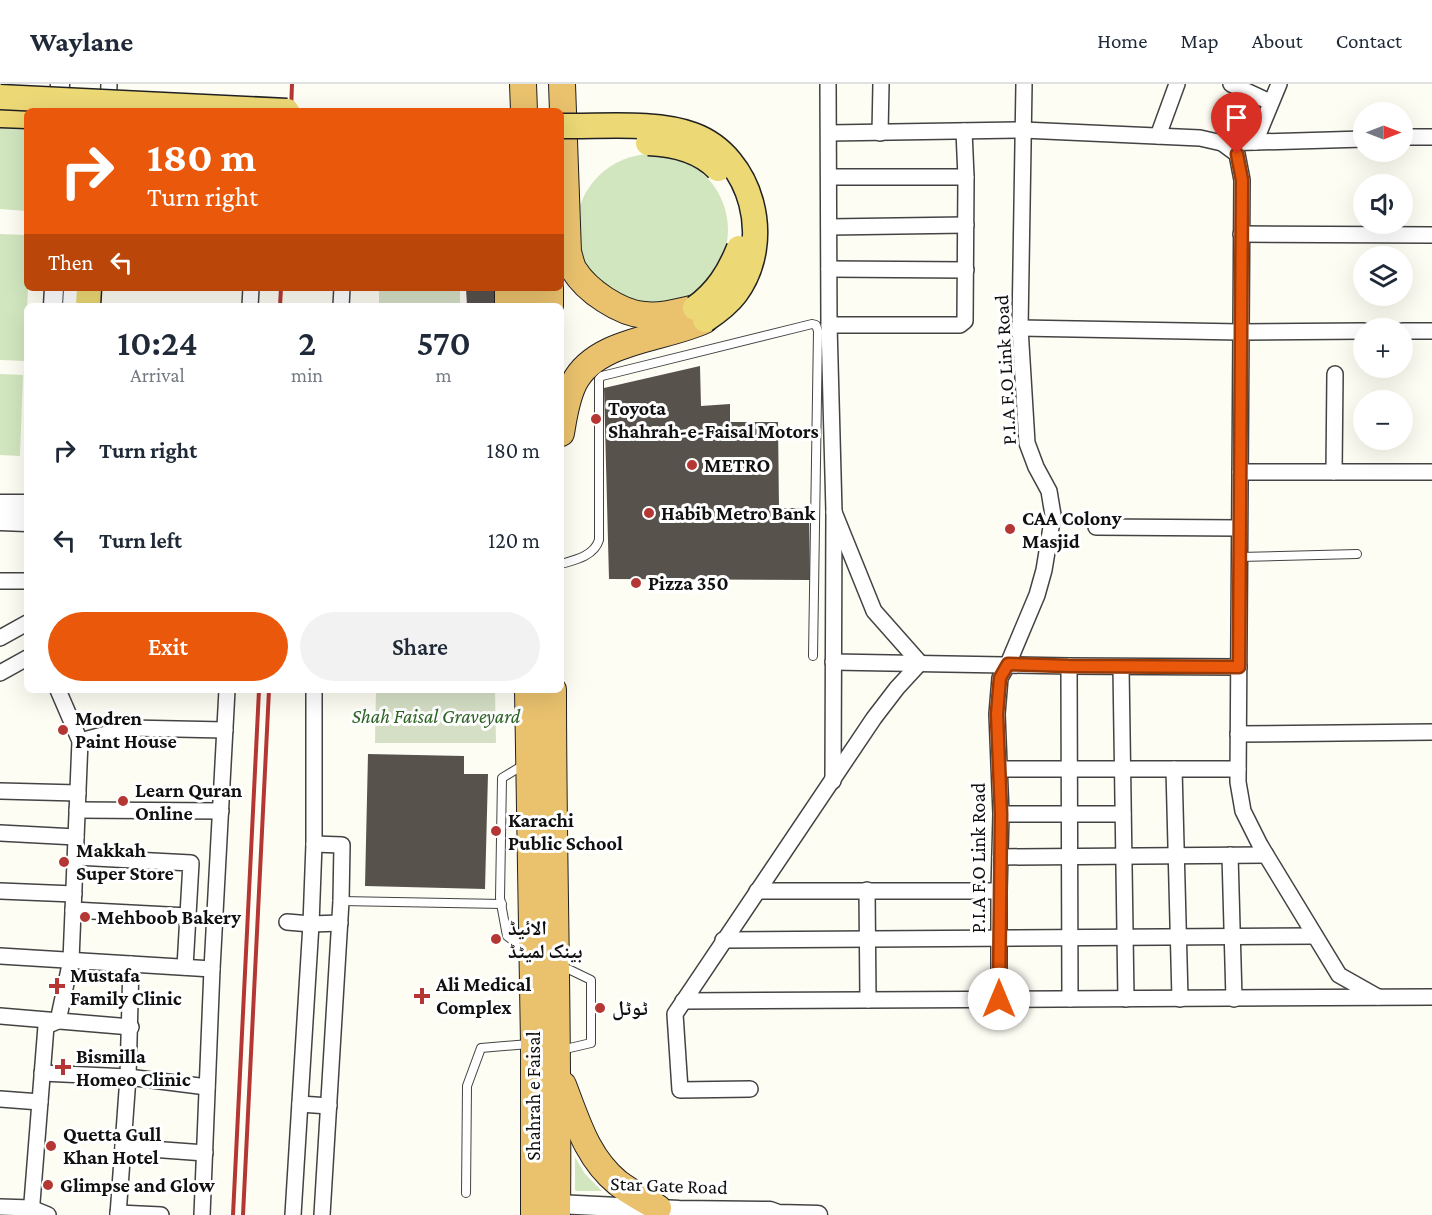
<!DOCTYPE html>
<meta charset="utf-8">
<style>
:root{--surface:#fff;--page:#f2f2f3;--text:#1f2937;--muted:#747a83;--line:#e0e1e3;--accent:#ea580c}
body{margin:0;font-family:"Crimson Pro","Noto Naskh Arabic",serif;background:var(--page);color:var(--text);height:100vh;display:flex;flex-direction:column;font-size:22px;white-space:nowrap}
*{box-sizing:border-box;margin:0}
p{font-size:20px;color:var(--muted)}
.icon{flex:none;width:33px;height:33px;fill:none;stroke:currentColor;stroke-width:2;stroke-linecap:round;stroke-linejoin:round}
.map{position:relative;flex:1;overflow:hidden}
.drawer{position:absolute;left:24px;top:219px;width:540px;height:390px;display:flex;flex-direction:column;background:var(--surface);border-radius:9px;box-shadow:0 6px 24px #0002}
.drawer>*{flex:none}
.guide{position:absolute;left:24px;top:24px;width:540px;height:183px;border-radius:9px;box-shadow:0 6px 24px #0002;background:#ea580c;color:#fff;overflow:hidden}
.needle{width:39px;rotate:90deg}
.tools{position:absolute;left:1353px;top:18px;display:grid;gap:12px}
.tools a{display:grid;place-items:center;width:60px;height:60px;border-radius:50%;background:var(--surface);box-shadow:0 6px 24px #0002;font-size:30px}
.pin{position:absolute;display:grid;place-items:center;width:51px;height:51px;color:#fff;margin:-62px -26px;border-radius:50% 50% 50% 0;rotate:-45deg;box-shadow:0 0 6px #0007}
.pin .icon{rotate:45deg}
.me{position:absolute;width:66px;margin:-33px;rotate:0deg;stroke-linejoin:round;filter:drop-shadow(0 0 4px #0008)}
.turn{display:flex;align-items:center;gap:21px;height:126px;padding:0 24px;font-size:27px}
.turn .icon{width:78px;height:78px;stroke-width:2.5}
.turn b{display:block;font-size:42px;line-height:51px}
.then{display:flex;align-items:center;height:57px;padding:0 24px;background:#0003;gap:12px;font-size:22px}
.eta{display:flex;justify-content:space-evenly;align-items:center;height:102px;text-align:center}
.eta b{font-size:36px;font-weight:600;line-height:42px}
.primary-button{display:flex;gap:12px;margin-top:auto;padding:12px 24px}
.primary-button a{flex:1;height:69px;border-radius:36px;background:var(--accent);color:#fff;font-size:24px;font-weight:600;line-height:69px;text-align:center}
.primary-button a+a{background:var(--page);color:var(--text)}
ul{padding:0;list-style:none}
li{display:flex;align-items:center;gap:18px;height:90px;padding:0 24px}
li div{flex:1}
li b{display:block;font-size:22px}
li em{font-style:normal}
header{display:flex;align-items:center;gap:36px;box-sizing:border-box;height:84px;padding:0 30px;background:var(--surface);border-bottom:2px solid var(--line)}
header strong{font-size:28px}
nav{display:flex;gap:33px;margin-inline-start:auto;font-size:21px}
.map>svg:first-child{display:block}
</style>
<header>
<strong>Waylane</strong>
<nav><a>Home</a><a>Map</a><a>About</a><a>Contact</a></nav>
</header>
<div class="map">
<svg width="1432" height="1131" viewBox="0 0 1432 1131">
<rect width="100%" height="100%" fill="#fefdf4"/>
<g fill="#d1e6bf">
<path d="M0,33l27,2v92l-27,-2z"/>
<circle cx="652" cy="146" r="76"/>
<path d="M0,150l27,1 1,53 -3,73 -25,-1z"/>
<path d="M0,290l23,1 -3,81 -20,-1z"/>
<path d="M575,1073l10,17 17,17h-25l-2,-1z"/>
</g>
<g fill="#d5dfc5">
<rect x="379" y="204" width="81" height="18"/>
<path d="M376,606h119l1,53h-121z"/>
</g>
<g fill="#58524d">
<path d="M466,204h34l1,18h-34z"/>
<path d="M700,282l1,40 29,-2v18h48l1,86h30l1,72 -201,-1 -5,-191z"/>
<path d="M368,670l96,2v18h24l-3,115 -120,-3z"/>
</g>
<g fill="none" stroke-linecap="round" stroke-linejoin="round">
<defs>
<g id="service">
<path d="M1239,473l118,-3"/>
<path d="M561,480c14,-4 33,-8 38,-24v-161l3,-3 210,-52 4,1 2,6 -5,325"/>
<path d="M525,680l-23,14 -2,120 7,38 19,14"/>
<path d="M341,817l161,3"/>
<path d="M561,966l30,-7v-63l-29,-14"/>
<path d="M466,1109l1,-107 14,-38 48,-4"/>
</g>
<g id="minor">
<path d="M828,0l1,241 5,187 -1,269"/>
<path d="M1231,0l39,18"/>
<path d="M108,27l1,-27"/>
<path d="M829,49l194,-3 177,8 22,5 15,11 5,26 -4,602 5,29 17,34 79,130 39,22"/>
<path d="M880,49l1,-49"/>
<path d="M1158,52l19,-52"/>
<path d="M1402,53h30"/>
<path d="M1255,58l24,-58"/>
<path d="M1222,59l142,-4"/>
<path d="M829,93h137"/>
<path d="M829,143l137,-2"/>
<path d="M1241,150l191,1"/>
<path d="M829,185l137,1"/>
<path d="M250,222l1,-18"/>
<path d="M341,222l1,-18"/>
<path d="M829,241h131l5,-4 1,-144 -2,-46"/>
<path d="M1020,244l220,4 124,-1"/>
<path d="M1402,247h30"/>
<path d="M1240,388h192"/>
<path d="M1334,388l1,-98"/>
<path d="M1096,443l143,1"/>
<path d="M0,497h27"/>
<path d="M0,554l27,-15"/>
<path d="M833,578l236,4 170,1"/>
<path d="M1069,582l1,333"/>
<path d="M1121,583l5,332"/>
<path d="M0,589l27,-15"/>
<path d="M1238,650l194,-2"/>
<path d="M80,657l49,-13 96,2"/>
<path d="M1000,685h238"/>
<path d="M1174,685l6,230"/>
<path d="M0,707l78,2"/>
<path d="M77,726l144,1"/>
<path d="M1001,730h122"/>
<path d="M0,749l76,4"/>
<path d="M314,760l28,1 -1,56 -19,314"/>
<path d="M1230,771l4,144"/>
<path d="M76,773l115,6 -6,104"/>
<path d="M1000,773l266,-2"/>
<path d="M867,806l1,110"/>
<path d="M0,807l74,3"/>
<path d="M757,807h242"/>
<path d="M73,826l115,6"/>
<path d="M287,838l24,2 29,-1"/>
<path d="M723,856l592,-4"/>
<path d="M0,872l212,13"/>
<path d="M999,915v-108l2,-77 -4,-100 3,-36 8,-14 29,-69 7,-25 9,-55 -4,-24 -13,-24 -9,-24 -7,-115 4,-244"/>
<path d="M683,917l749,-4"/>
<path d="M0,932l131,11"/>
<path d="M42,989l86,4 79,10"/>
<path d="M750,1005l-70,1 -5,-76 199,-296 23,-30 23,-25 -46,-52 -40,-99"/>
<path d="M0,1015l40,3"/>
<path d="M300,1020l29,2"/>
<path d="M123,1063l82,6"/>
<path d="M0,1123l31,1 17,7"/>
<path d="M118,1129l43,2"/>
<path d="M31,1131l15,-189 12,-5 13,-61 9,-219 -22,-51"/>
<path d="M118,1131l10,-138 3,-113"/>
<path d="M202,1131l10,-246 15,-279"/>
<path d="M293,1131l18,-291 3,-80v-154"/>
</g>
<g id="tertiary">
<path d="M59,27l1,-27"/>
<path d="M53,222l1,-18"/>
<path d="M72,222l1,-18"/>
<path d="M0,420h27"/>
<path d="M0,437l27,1"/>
<path d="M557,1120l122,6 91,1 8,3 40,1"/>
</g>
<g id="primary">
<path d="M0,31l27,1"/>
<path d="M88,222l1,-18"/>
</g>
<g id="trunk">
<path d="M523,0l1,27"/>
<path d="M562,0l6,168c2,6 3,13 6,18 13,21 46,43 70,45 17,2 34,-3 51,-7"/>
<path d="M508,204v18"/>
<path d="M526,204v18"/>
<path d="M550,204v18"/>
<path d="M561,349c3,-17 5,-34 13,-50 22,-44 92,-44 131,-63"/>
<path d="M528,606l6,354v171"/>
<path d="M553,606c0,175 6,350 4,525"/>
<path d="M563,1001c14,36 24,73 55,98 12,9 27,17 40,25"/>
</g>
</defs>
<use href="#service" stroke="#434343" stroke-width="10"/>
<use href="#minor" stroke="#434343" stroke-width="18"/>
<use href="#tertiary" stroke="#434343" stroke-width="21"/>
<use href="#primary" stroke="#212121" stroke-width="27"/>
<use href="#trunk" stroke="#212121" stroke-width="28"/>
<use href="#service" stroke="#fff" stroke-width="8"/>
<use href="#minor" stroke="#fff" stroke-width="15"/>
<use href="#tertiary" stroke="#fff" stroke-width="18"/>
<use href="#primary" stroke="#ecd875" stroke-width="24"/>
<use href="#trunk" stroke="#eac26e" stroke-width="26"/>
<g stroke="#b43733" stroke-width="4">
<path d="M291,27l1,-27"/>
<path d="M280,222l1,-18"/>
<path d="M233,1131l26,-525"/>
<path d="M243,1131l26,-525"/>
</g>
<defs>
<g id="primary-bridge">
<path d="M0,13l287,14"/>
<path d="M561,42c40,1 95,-5 132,9 60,22 81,107 43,158 -8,11 -19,19 -31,27"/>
<path d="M648,59c25,1 52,7 70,26"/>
<path d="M695,224c22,-16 34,-35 44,-60"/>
</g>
</defs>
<use href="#primary-bridge" stroke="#212121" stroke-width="27" stroke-linecap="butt"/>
<use href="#primary-bridge" stroke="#ecd875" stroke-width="24"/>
</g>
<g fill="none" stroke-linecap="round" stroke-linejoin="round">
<defs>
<path id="route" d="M999,915l2,-185 -4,-100 3,-36 8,-14 61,2 170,1 3,-487 -5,-26"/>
</defs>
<use href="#route" stroke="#983908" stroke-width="15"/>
<use href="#route" stroke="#ea580c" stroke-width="10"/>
</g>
<g fill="#b43733" stroke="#fff" stroke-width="2">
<circle cx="596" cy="335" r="6"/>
<circle cx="692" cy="381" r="6"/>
<circle cx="649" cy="429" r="6"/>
<circle cx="1010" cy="445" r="6"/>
<circle cx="636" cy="499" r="6"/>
<circle cx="63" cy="646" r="6"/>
<circle cx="123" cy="717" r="6"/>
<circle cx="496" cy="747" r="6"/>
<circle cx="64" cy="778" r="6"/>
<circle cx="85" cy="833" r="6"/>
<circle cx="496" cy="855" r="6"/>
<path d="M54 893h6v6h6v6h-6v6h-6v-6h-6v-6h6z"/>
<path d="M419 903h6v6h6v6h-6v6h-6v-6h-6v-6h6z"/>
<circle cx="600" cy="924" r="6"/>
<path d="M60 974h6v6h6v6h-6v6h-6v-6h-6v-6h6z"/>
<circle cx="51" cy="1062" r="6"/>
<circle cx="48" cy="1101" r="6"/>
</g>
<g text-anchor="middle" stroke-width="6" stroke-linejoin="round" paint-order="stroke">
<g font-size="20" fill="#101010" stroke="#fff">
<text transform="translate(1005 286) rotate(-93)" y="7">P.I.A F.O Link Road</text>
<text transform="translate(978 774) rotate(-90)" y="7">P.I.A F.O Link Road</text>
<text transform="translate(533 1012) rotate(-90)" y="7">Shahrah e Faisal</text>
<text transform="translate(669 1101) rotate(2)" y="7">Star Gate Road</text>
</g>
<g font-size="20" font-weight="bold" fill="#101010" stroke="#fff" text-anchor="start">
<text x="608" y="331">Toyota<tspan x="608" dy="23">Shahrah-e-Faisal Motors</tspan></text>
<text x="704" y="388">METRO</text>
<text x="661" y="436">Habib Metro Bank</text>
<text x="1022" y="441">CAA Colony<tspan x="1022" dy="23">Masjid</tspan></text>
<text x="648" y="506">Pizza 350</text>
<text x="75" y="641">Modren<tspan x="75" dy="23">Paint House</tspan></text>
<text x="135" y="713">Learn Quran<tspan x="135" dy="23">Online</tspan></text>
<text x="508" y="743">Karachi<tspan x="508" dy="23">Public School</tspan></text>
<text x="76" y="773">Makkah<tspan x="76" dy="23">Super Store</tspan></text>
<text x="97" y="840">Mehboob Bakery</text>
<text x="508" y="851">الائیڈ<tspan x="508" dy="23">بینک لمیٹڈ</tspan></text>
<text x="70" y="898">Mustafa<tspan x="70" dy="23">Family Clinic</tspan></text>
<text x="436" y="907">Ali Medical<tspan x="436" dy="23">Complex</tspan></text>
<text x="612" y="931">ٹوٹل</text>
<text x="76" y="979">Bismilla<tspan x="76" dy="23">Homeo Clinic</tspan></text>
<text x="63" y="1057">Quetta Gull<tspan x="63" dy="23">Khan Hotel</tspan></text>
<text x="60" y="1108">Glimpse and Glow</text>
</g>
<g font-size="20" font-style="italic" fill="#2d6325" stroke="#fff">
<text x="436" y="639">Shah Faisal Graveyard</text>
</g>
</g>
</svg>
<div class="tools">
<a><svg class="needle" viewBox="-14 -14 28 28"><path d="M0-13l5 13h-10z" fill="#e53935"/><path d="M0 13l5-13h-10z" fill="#747a83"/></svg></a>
<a><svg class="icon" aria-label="sound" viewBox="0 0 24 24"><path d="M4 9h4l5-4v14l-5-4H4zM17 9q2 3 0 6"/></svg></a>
<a><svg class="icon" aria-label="layers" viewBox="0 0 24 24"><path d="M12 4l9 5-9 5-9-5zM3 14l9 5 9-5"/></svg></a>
<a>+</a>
<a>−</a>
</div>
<div class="pin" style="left:1237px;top:70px;background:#d93025"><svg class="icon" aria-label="arrive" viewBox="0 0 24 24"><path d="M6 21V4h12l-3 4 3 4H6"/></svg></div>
<svg class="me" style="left:999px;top:915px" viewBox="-20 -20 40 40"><circle r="19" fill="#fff"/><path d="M0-13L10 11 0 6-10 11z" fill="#ea580c"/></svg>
<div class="guide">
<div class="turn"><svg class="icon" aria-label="right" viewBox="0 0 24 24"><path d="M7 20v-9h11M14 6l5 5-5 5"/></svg><div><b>180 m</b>Turn right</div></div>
<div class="then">Then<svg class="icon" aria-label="left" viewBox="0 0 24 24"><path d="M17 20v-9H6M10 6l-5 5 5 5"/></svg></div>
</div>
<section class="drawer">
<div class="eta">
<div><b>10:24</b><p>Arrival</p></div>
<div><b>2</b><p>min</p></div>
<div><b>570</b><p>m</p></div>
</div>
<ul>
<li><svg class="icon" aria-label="right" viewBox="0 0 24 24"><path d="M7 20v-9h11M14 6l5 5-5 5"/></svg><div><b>Turn right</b></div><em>180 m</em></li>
<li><svg class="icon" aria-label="left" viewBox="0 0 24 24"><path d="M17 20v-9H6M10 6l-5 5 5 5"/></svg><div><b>Turn left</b></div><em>120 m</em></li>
</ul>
<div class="primary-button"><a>Exit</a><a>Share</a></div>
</section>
</div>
